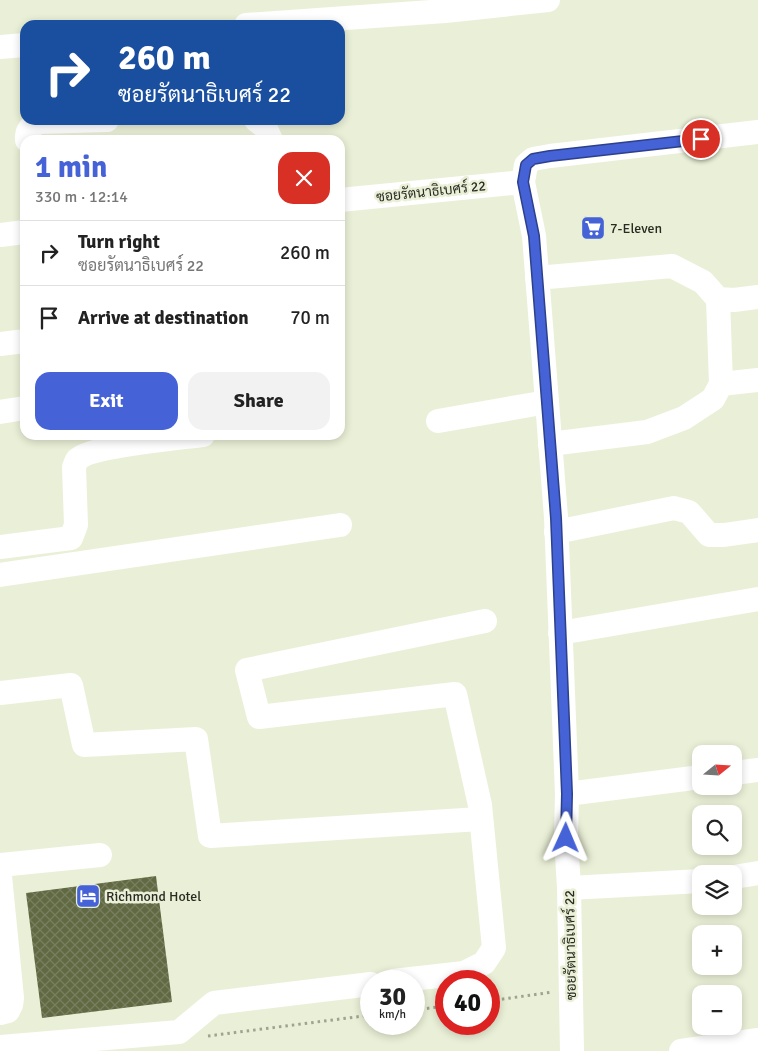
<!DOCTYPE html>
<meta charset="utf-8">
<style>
:root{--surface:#fff;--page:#f2f2f2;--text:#222;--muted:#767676;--line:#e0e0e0;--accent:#4562d6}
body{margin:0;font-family:Signika,Sarabun,sans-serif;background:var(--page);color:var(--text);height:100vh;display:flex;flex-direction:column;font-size:19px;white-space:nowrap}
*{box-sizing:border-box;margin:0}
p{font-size:16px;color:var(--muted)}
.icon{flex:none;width:28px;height:28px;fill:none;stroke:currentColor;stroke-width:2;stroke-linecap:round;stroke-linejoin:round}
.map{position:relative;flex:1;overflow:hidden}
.side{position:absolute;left:20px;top:135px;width:325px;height:305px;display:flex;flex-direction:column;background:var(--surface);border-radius:15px;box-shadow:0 2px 8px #0003}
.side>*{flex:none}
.hud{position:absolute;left:20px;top:20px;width:325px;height:105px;border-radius:15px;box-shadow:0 2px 8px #0003;background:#1a4fa0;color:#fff;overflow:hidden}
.needle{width:32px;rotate:72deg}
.fabs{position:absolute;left:692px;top:745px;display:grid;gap:10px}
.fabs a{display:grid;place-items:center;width:50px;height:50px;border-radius:10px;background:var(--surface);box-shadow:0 2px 8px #0003;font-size:25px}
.speed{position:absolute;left:360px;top:970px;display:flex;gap:10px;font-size:25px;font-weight:700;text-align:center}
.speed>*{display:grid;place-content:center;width:65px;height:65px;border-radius:50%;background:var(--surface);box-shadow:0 2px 8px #0003;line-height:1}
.speed small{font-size:12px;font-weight:400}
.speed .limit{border:8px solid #d22;background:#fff;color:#111}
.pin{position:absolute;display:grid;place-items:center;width:42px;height:42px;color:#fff;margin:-21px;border:2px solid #fff;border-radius:50%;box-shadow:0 1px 5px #0007}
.me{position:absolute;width:55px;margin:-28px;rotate:1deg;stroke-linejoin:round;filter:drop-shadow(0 0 4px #0008)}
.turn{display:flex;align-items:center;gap:18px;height:105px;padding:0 15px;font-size:22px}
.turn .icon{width:65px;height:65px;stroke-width:2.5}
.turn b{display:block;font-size:35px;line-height:42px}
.round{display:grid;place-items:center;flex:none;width:52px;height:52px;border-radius:15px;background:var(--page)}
.head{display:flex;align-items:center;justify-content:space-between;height:85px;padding:0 15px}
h1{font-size:30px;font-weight:700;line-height:38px;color:var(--accent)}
.cta{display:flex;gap:10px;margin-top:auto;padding:10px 15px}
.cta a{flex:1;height:58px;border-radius:15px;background:var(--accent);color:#fff;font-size:20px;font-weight:700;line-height:58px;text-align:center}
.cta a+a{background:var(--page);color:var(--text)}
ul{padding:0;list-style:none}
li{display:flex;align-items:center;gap:15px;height:65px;padding:0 15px;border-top:1px solid var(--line)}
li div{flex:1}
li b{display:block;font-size:19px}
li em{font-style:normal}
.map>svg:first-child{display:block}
</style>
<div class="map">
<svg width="758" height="1051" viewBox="0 0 758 1051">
<defs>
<pattern id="building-cross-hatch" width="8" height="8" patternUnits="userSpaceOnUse" patternTransform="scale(1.25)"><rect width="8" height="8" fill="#606941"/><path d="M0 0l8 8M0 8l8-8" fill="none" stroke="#787e60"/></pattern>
</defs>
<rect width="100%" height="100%" fill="#eaf0d7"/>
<path fill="url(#building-cross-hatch)" d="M156,876l16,126 -130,16 -16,-125z"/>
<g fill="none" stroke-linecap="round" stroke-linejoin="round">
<g stroke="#9fa391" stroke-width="3" stroke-dasharray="2.5 4" stroke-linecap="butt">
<path d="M489,1001l64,-9"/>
<path d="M414,1010l32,-4"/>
<path d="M208,1036l163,-21"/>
</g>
<g stroke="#fff" stroke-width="24">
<path d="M246,25l199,-14 103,-11"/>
<path d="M0,47l25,-2"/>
<path d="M256,120l9,7 6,13"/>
<path d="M27,140c-1,-10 4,-14 12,-18l68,-2"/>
<path d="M340,200l183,-18"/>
<path d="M0,235l25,-3"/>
<path d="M537,278l135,-12 31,16 15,17 16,1 24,-3"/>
<path d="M718,299l3,85"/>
<path d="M0,344l25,-3"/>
<path d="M0,412l25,-4"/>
<path d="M438,421l109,-19"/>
<path d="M550,444l97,-12 37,-14 29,-19 8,-15 37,-4"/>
<path d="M556,532l118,-24 15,4 20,23h15l34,-5"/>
<path d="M0,547l71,-9 5,-13 -2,-58c1,-2 2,-6 3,-7 12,-14 104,-22 126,-25"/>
<path d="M0,575l340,-50"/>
<path d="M560,633l198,-34"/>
<path d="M0,693l71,-8 13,60 112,-6 14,97 270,-17"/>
<path d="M734,773l24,-3"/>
<path d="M567,794l134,-17"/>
<path d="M0,865l100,-10"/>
<path d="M0,876l12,122 -1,7 -3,6 -8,2"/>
<path d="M734,877l24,-4"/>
<path d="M569,888l132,-7"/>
<path d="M393,981l71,-8 20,-10 10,-15 -14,-143 -25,-111 -196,23 -12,-47 238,-49"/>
<path d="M0,1047l179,-15 35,-29 157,-19"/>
<path d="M572,1051l-3,-163 -3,-50 1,-44 -11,-277 -22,-281 -11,-54 3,-17 7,-6 17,-3 208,-24"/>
<path d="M681,1051l77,-11"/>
</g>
</g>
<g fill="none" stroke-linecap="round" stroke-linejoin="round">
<defs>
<path id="route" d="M566,838l1,-44 -11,-276 -22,-282 -11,-54 3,-17 7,-6 17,-3 151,-17"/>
</defs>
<use href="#route" stroke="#2d408b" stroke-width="12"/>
<use href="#route" stroke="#4562d6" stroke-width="9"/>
</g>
<defs>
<symbol id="supermarket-square" viewBox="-11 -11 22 22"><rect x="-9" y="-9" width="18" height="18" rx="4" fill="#4562d6" stroke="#eaf0d7"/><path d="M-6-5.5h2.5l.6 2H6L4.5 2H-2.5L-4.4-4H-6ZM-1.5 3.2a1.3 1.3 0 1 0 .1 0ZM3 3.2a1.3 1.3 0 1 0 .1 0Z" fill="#fff"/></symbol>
<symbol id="hotel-square" viewBox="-11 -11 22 22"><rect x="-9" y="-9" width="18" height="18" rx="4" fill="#4562d6" stroke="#eaf0d7"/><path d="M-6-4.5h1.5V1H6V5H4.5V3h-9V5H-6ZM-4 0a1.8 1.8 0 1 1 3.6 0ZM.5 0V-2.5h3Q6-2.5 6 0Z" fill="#fff"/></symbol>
</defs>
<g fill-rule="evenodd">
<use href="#supermarket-square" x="579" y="214" width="28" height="28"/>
<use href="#hotel-square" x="74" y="882" width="28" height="28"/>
</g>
<g text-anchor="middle" stroke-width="5" stroke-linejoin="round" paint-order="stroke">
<g font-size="14" fill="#292b22" stroke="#eaf0d7">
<text transform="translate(431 191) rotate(-6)" y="5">ซอยรัตนาธิเบศร์ 22</text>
<text transform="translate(570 945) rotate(-91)" y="5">ซอยรัตนาธิเบศร์ 22</text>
</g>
<g font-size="14" fill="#292b22" stroke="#eaf0d7" text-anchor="start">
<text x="610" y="233">7-Eleven</text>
<text x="106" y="901">Richmond Hotel</text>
</g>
</g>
</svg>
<div class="fabs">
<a><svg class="needle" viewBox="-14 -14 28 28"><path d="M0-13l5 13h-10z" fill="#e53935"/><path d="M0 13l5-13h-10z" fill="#767676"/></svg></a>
<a><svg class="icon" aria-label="search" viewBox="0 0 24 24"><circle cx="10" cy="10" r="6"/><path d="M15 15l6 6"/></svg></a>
<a><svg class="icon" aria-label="layers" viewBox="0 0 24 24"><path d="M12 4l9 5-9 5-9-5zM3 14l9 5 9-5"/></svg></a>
<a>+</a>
<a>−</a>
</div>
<div class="speed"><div>30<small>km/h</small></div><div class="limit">40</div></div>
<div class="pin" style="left:701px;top:139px;background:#d93025"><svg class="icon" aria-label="arrive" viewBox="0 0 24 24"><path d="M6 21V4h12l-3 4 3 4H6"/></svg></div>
<svg class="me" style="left:566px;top:838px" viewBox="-20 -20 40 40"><path d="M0-17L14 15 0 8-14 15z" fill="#4562d6" stroke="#fff" stroke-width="4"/></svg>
<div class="hud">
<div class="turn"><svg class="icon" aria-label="right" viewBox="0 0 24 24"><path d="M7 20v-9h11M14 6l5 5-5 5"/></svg><div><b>260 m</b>ซอยรัตนาธิเบศร์ 22</div></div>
</div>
<section class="side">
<div class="head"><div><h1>1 min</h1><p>330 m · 12:14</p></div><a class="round" style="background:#d93025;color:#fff"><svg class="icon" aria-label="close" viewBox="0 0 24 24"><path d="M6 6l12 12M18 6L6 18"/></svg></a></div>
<ul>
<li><svg class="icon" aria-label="right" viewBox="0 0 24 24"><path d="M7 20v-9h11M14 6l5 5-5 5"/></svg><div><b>Turn right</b><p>ซอยรัตนาธิเบศร์ 22</p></div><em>260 m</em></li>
<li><svg class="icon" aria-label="arrive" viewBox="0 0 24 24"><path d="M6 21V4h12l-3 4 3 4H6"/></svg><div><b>Arrive at destination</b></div><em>70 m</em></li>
</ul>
<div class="cta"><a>Exit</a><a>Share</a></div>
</section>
</div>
